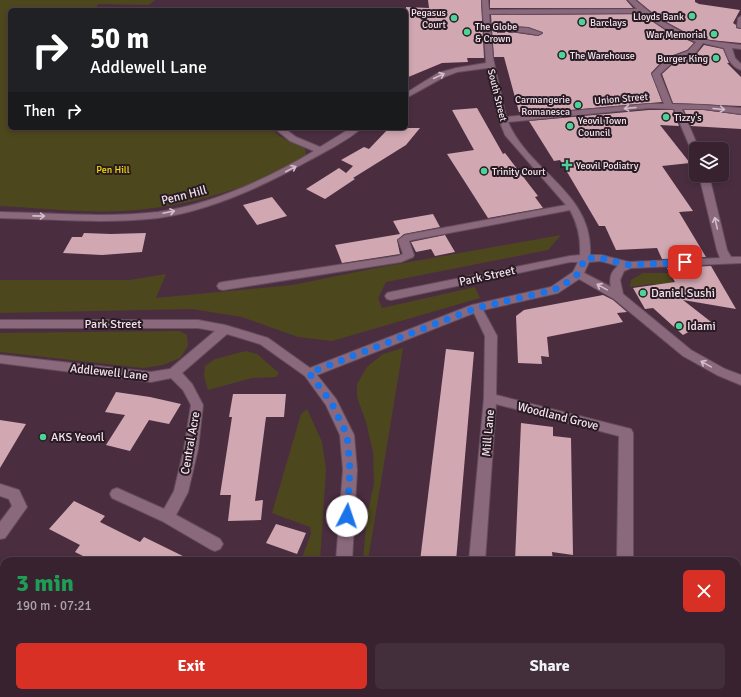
<!DOCTYPE html>
<meta charset="utf-8">
<style>
:root{--surface:#382230;--page:#432f3c;--text:#f1f3f6;--muted:#aba4ab;--line:#523f4c;--accent:#d93025}
body{margin:0;font-family:Signika,sans-serif;background:var(--page);color:var(--text);height:100vh;display:flex;flex-direction:column;font-size:15px;white-space:nowrap}
*{box-sizing:border-box;margin:0}
p{font-size:13px;color:var(--muted)}
.icon{flex:none;width:22px;height:22px;fill:none;stroke:currentColor;stroke-width:2;stroke-linecap:round;stroke-linejoin:round}
.map{position:relative;flex:1;overflow:hidden}
.details{position:absolute;left:0px;top:557px;width:741px;height:140px;display:flex;flex-direction:column;background:var(--surface);border-radius:12px 12px 0 0;box-shadow:0 2px 6px #0003,0 0 0 1px var(--line)}
.details>*{flex:none}
.guide{position:absolute;left:8px;top:8px;width:400px;height:122px;border-radius:6px;box-shadow:0 2px 6px #0003,0 0 0 1px var(--line);background:#202124;color:#fff;overflow:hidden}
.tools{position:absolute;left:689px;top:142px;display:grid;gap:8px}
.tools a{display:grid;place-items:center;width:40px;height:40px;border-radius:6px;background:var(--surface);box-shadow:0 2px 6px #0003,0 0 0 1px var(--line);font-size:20px}
.pin{position:absolute;display:grid;place-items:center;width:34px;height:34px;color:#fff;margin:-17px;border-radius:8px;box-shadow:0 2px 6px #0006}
.me{position:absolute;width:44px;margin:-22px;rotate:4deg;stroke-linejoin:round;filter:drop-shadow(0 0 3px #0008)}
.turn{display:flex;align-items:center;gap:14px;height:84px;padding:0 16px;font-size:18px}
.turn .icon{width:52px;height:52px;stroke-width:2.5}
.turn b{display:block;font-size:28px;line-height:34px}
.then{display:flex;align-items:center;height:38px;padding:0 16px;background:#0003;gap:8px;font-size:15px}
.round{display:grid;place-items:center;flex:none;width:42px;height:42px;border-radius:6px;background:var(--page)}
.headline{display:flex;align-items:center;justify-content:space-between;height:68px;padding:0 16px}
h1{font-size:24px;font-weight:700;line-height:30px;color:#1e9e55}
.primary-button{display:flex;gap:8px;margin-top:auto;padding:8px 16px}
.primary-button a{flex:1;height:46px;border-radius:6px;background:var(--accent);color:#fff;font-size:16px;font-weight:700;line-height:46px;text-align:center}
.primary-button a+a{background:var(--page);color:var(--text)}
.map>svg:first-child{display:block}
</style>
<div class="map">
<svg width="741" height="697" viewBox="0 0 741 697">
<rect width="100%" height="100%" fill="#4a2e40"/>
<g fill="#4d471e">
<path d="M0,0h155l-6,5 -51,-1 -3,6h-85v118h261l8,8 25,12 2,3 -1,6c-53,32 -121,51 -183,54 -40,2 -82,-3 -122,-5z"/>
<path d="M561,235l-13,15 -162,32 -8,16 4,10 93,-21 5,11 -148,43 -34,-4 -56,-20 -50,-8 -192,4v-33h130l36,-6 -10,24 137,-13 83,-17z"/>
<path d="M643,273h25l7,13 -24,-2 -21,3 1,-7z"/>
<path d="M179,331l8,4 1,11 -8,12 -17,7 -20,3 -143,-16v-19z"/>
<path d="M403,348l-35,212h-5l4,-44 7,-32 -1,-32 -7,-30 -9,-25v-13l10,-17 16,-13z"/>
<path d="M246,351l11,3 22,19 -3,4 -24,1 -44,12 -4,-14 1,-10 10,-7z"/>
<path d="M307,409l15,33 4,27 -6,92 -19,-1 10,-26 -1,-7 -38,-14 29,-99z"/>
<path d="M737,675l4,1v21h-89l-19,-4h104z"/>
</g>
<g fill="#d1a8b2" fill-rule="evenodd">
<path d="M428,0h53l3,58h-17l1,4 -26,1 -36,15v-71l23,1z"/>
<path d="M490,0h136l7,8h-143z"/>
<path d="M637,0h58v2l4,2 41,6 -7,13 3,2v3l5,1v14l-31,-3 -25,-8 -26,-14z"/>
<path d="M641,14l24,16 29,13 -7,7 -22,8 -14,15 11,29 -138,12 -2,-2h-3l-15,-55h-10l-3,-42zM509,26l19,1 14,5 1,1 -5,3 -28,-4z"/>
<path d="M704,45l19,4 6,14h-2l14,14v29l-68,-3 -11,-29 11,-10 22,-8z"/>
<path d="M477,108l26,46 2,-1 33,43 -3,1 8,11 -55,10 -41,-64 27,-4 -22,-40z"/>
<path d="M649,110h24l6,16 -19,-1 30,38 -28,3 31,45 -14,1 27,45 -44,2 -5,-11 -41,2 -11,-24h-6l-39,-66 -6,1 -25,-40z"/>
<path d="M684,110h20l37,5v14l-50,-3z"/>
<path d="M389,128h31l-14,17 -53,33 2,1 -30,20 -19,-10 33,-21 7,5 7,-7 -12,-6 23,-13 5,2z"/>
<path d="M272,197l15,19 -30,9 -14,-20z"/>
<path d="M433,214l7,13 -36,7 -7,6 3,14 -58,9 -7,-18 65,-11 -7,-13z"/>
<path d="M84,233l27,1 35,-1 -4,19 -40,3 -39,-2 9,-16h10z"/>
<path d="M445,235l10,17 -20,4 -4,-7 -15,3 -5,-10z"/>
<path d="M711,266l25,43 -53,-9 32,25 -21,4 -11,6 -30,-27 -8,1 -12,-21 42,-6 -8,-14z"/>
<path d="M603,295l10,5 14,12 -10,1 6,9 -76,15 2,20 -8,-1 1,8 -24,-1 -2,-47 8,-6z"/>
<path d="M446,349l28,3 -18,209h-36z"/>
<path d="M116,392l34,5 31,7 -12,20 -20,-4 -19,31 -24,-6 19,-30 -20,-3z"/>
<path d="M233,394h53l-2,23h-18l-11,84 8,-1 -2,20 -33,1 3,-26h-11l12,-78h-3z"/>
<path d="M0,420l26,4 -26,44z"/>
<path d="M521,423l32,4v9l18,2 2,117 -21,-3 1,9h-38z"/>
<path d="M74,501l31,15 -5,6 40,20 4,-5 49,24h-100l-18,-9 5,-7 -31,-16z"/>
<path d="M276,524l30,9 -9,21 -31,-11z"/>
</g>
<g fill="none" stroke-linecap="round" stroke-linejoin="round">
<path stroke="#64495a" stroke-width="8" stroke-dasharray="8 3.5" stroke-linecap="butt" d="M497,29h16"/>
<defs>
<g id="minor">
<path d="M482,0h6l1,10 148,-1 -9,-9h7l23,19 26,14 26,8 31,4v4l-9,-1 3,10 6,6v6c-10,-3 -14,-13 -17,-22l-21,-5 -9,12 -22,8 -12,11 12,30 32,1 37,3v6l-37,-5h-22l17,40h-3v6l-4,-3 -18,-43 -25,-1 -141,14c21,50 86,71 82,133h11l28,7 91,-4 -3,-8 -18,-75h10l18,75 4,7h10v6l-110,5 -7,3 -4,9 3,14 68,56 34,19 16,6v10l-24,-10 -34,-19 -69,-57 -35,-20 -21,14 -75,17 14,26 -1,59 135,34 2,4v128h-16l2,-125 -123,-32 -11,157h-16l15,-163 1,-62 -11,-23 -157,62 19,24 18,36 3,35 -5,91h-16l7,-91 -3,-35 -14,-30 -21,-29 -45,-32 -33,-10 -45,39 10,11 11,21 -5,44 -10,43 -12,23 44,24 3,5 -3,5 -5,2 -5,-2 -48,-28 -50,-23 -2,-4 2,-4 5,-2 47,21 10,-18 10,-42 7,-44 -8,-15 -12,-12 -20,4 -151,-19v-8l151,17 19,-3 45,-38 -17,-3h-198v-8h198l27,5 43,13 42,30 162,-63 79,-18 22,-15 5,-10h-8l-179,38 -4,-1 -2,-3 2,-3 4,-1 179,-36 10,-1c1,-17 -2,-30 -10,-45l-158,30 -3,1 5,14 -1,2 -12,5 -178,28 -4,-1 -2,-3 2,-3 4,-1 175,-26 5,-2 -5,-14 7,-5 161,-30 -61,-70 -6,-15 -12,-52 -30,4 -13,5 -38,21v-5l32,-20 18,-5 30,-5zM641,13l25,16 30,13 -8,9 -22,8 -14,15 12,30h-15l-143,13 -13,-59 -4,-44zM601,261l17,5c-7,5 -9,13 -7,21l-27,-14 5,-11z"/>
<path d="M741,16v12l-4,-1 1,-9z"/>
<path d="M510,27l18,1 14,5 -4,2c-9,-2 -18,-3 -28,-4z"/>
<path d="M274,128h10l12,9 24,10 31,-19h10c-9,10 -40,26 -53,33 -44,25 -100,50 -150,57 -52,6 -105,1 -158,0v-6c53,1 106,6 158,0 55,-8 109,-33 156,-61l-24,-10z"/>
<path d="M0,484l19,6 8,17 -22,31 -5,1v-17l12,-16 -3,-7 -9,-3z"/>
<path d="M4,640v19l-4,1v-19z"/>
<path d="M360,693h18l2,4h-18z"/>
<rect x="462" y="693" width="18" height="4"/>
<path d="M490,693h37l2,4h-37z"/>
</g>
</defs>
<use href="#minor" stroke="#664e5d" stroke-width="2"/>
<use href="#minor" fill="#8a697d" fill-rule="evenodd"/>
</g>
<defs><path id="oneway-shaft" d="M-6 0H5M1.5-3L5.5 0L1.5 3" fill="none" stroke-width="1.6" stroke-linecap="round" stroke-linejoin="round"/></defs>
<g stroke="#d4bdcb">
<use href="#oneway-shaft" transform="translate(439 76) rotate(-25)"/>
<use href="#oneway-shaft" transform="translate(630 108) rotate(175)"/>
<use href="#oneway-shaft" transform="translate(719 109) rotate(5)"/>
<use href="#oneway-shaft" transform="translate(291 169) rotate(-28)"/>
<use href="#oneway-shaft" transform="translate(169 212) rotate(-12)"/>
<use href="#oneway-shaft" transform="translate(39 216) rotate(1)"/>
<use href="#oneway-shaft" transform="translate(716 223) rotate(-103)"/>
<use href="#oneway-shaft" transform="translate(602 287) rotate(-151)"/>
<use href="#oneway-shaft" transform="translate(706 364) rotate(-151)"/>
</g>
<g fill="none" stroke-linecap="round" stroke-linejoin="round">
<path stroke="#1a73e8" stroke-width="7" stroke-dasharray="0 12.6" d="M347,516l3,-46 -3,-35 -16,-33 -22,-29 167,-65 78,-18 12,-7 12,-9 7,-16h16l28,7 56,-3"/>
</g>
<g fill="#4dd39a" stroke="#281b23" stroke-width="1.5">
<circle cx="692" cy="16" r="4"/>
<circle cx="454" cy="18" r="4"/>
<circle cx="582" cy="22" r="4"/>
<circle cx="467" cy="32" r="4"/>
<circle cx="714" cy="34" r="4"/>
<circle cx="562" cy="55" r="4"/>
<circle cx="716" cy="58" r="4"/>
<circle cx="578" cy="105" r="4"/>
<circle cx="666" cy="117" r="4"/>
<circle cx="570" cy="126" r="4"/>
<path d="M565 159h4v4h4v4h-4v4h-4v-4h-4v-4h4z"/>
<circle cx="484" cy="171" r="4"/>
<circle cx="643" cy="293" r="4"/>
<circle cx="679" cy="326" r="4"/>
<circle cx="43" cy="437" r="4"/>
</g>
<g text-anchor="middle" stroke-width="4" stroke-linejoin="round" paint-order="stroke">
<g font-size="10" fill="#f4e1ec" stroke="#281b23" text-anchor="start">
<text x="446" y="16" text-anchor="end">Pegasus<tspan x="446" dy="12">Court</tspan></text>
<text x="684" y="20" text-anchor="end">Lloyds Bank</text>
<text x="590" y="26">Barclays</text>
<text x="475" y="30">The Globe<tspan x="475" dy="12">&amp; Crown</tspan></text>
<text x="706" y="38" text-anchor="end">War Memorial</text>
<text x="570" y="59">The Warehouse</text>
<text x="708" y="62" text-anchor="end">Burger King</text>
<text x="570" y="103" text-anchor="end">Carmangerie<tspan x="570" dy="12">Romanesca</tspan></text>
<text x="674" y="121">Tizzy's</text>
<text x="578" y="124">Yeovil Town<tspan x="578" dy="12">Council</tspan></text>
<text x="576" y="169">Yeovil Podiatry</text>
<text x="492" y="175">Trinity Court</text>
</g>
<g font-size="10" fill="#f4e1ec" stroke="#281b23">
<text transform="translate(498 95) rotate(76)" y="4">South Street</text>
<text transform="translate(621 98) rotate(-5)" y="4">Union Street</text>
</g>
<g font-size="10" fill="#f6de00" stroke="#281b23">
<text x="113" y="173">Pen Hill</text>
</g>
<g font-size="12" fill="#f4e1ec" stroke="#281b23">
<text transform="translate(184 195) rotate(-14)" y="4">Penn Hill</text>
<text transform="translate(487 276) rotate(-12)" y="4">Park Street</text>
<text x="113" y="328">Park Street</text>
<text transform="translate(109 372) rotate(6)" y="4">Addlewell Lane</text>
<text transform="translate(558 416) rotate(14)" y="4">Woodland Grove</text>
<text transform="translate(488 433) rotate(-85)" y="4">Mill Lane</text>
<text transform="translate(190 443) rotate(-80)" y="4">Central Acre</text>
</g>
<g font-size="12" fill="#f4e1ec" stroke="#281b23" text-anchor="start">
<text x="651" y="297">Daniel Sushi</text>
<text x="687" y="330">Idami</text>
<text x="51" y="441">AKS Yeovil</text>
</g>
</g>
</svg>
<div class="tools">
<a><svg class="icon" aria-label="layers" viewBox="0 0 24 24"><path d="M12 4l9 5-9 5-9-5zM3 14l9 5 9-5"/></svg></a>
</div>
<div class="pin" style="left:685px;top:262px;background:#d93025"><svg class="icon" aria-label="arrive" viewBox="0 0 24 24"><path d="M6 21V4h12l-3 4 3 4H6"/></svg></div>
<svg class="me" style="left:347px;top:516px" viewBox="-20 -20 40 40"><circle r="19" fill="#fff"/><path d="M0-13L10 11 0 6-10 11z" fill="#1a73e8"/></svg>
<div class="guide">
<div class="turn"><svg class="icon" aria-label="right" viewBox="0 0 24 24"><path d="M7 20v-9h11M14 6l5 5-5 5"/></svg><div><b>50 m</b>Addlewell Lane</div></div>
<div class="then">Then<svg class="icon" aria-label="right" viewBox="0 0 24 24"><path d="M7 20v-9h11M14 6l5 5-5 5"/></svg></div>
</div>
<section class="details">
<div class="headline"><div><h1>3 min</h1><p>190 m · 07:21</p></div><a class="round" style="background:#d93025;color:#fff"><svg class="icon" aria-label="close" viewBox="0 0 24 24"><path d="M6 6l12 12M18 6L6 18"/></svg></a></div>
<div class="primary-button"><a>Exit</a><a>Share</a></div>
</section>
</div>
